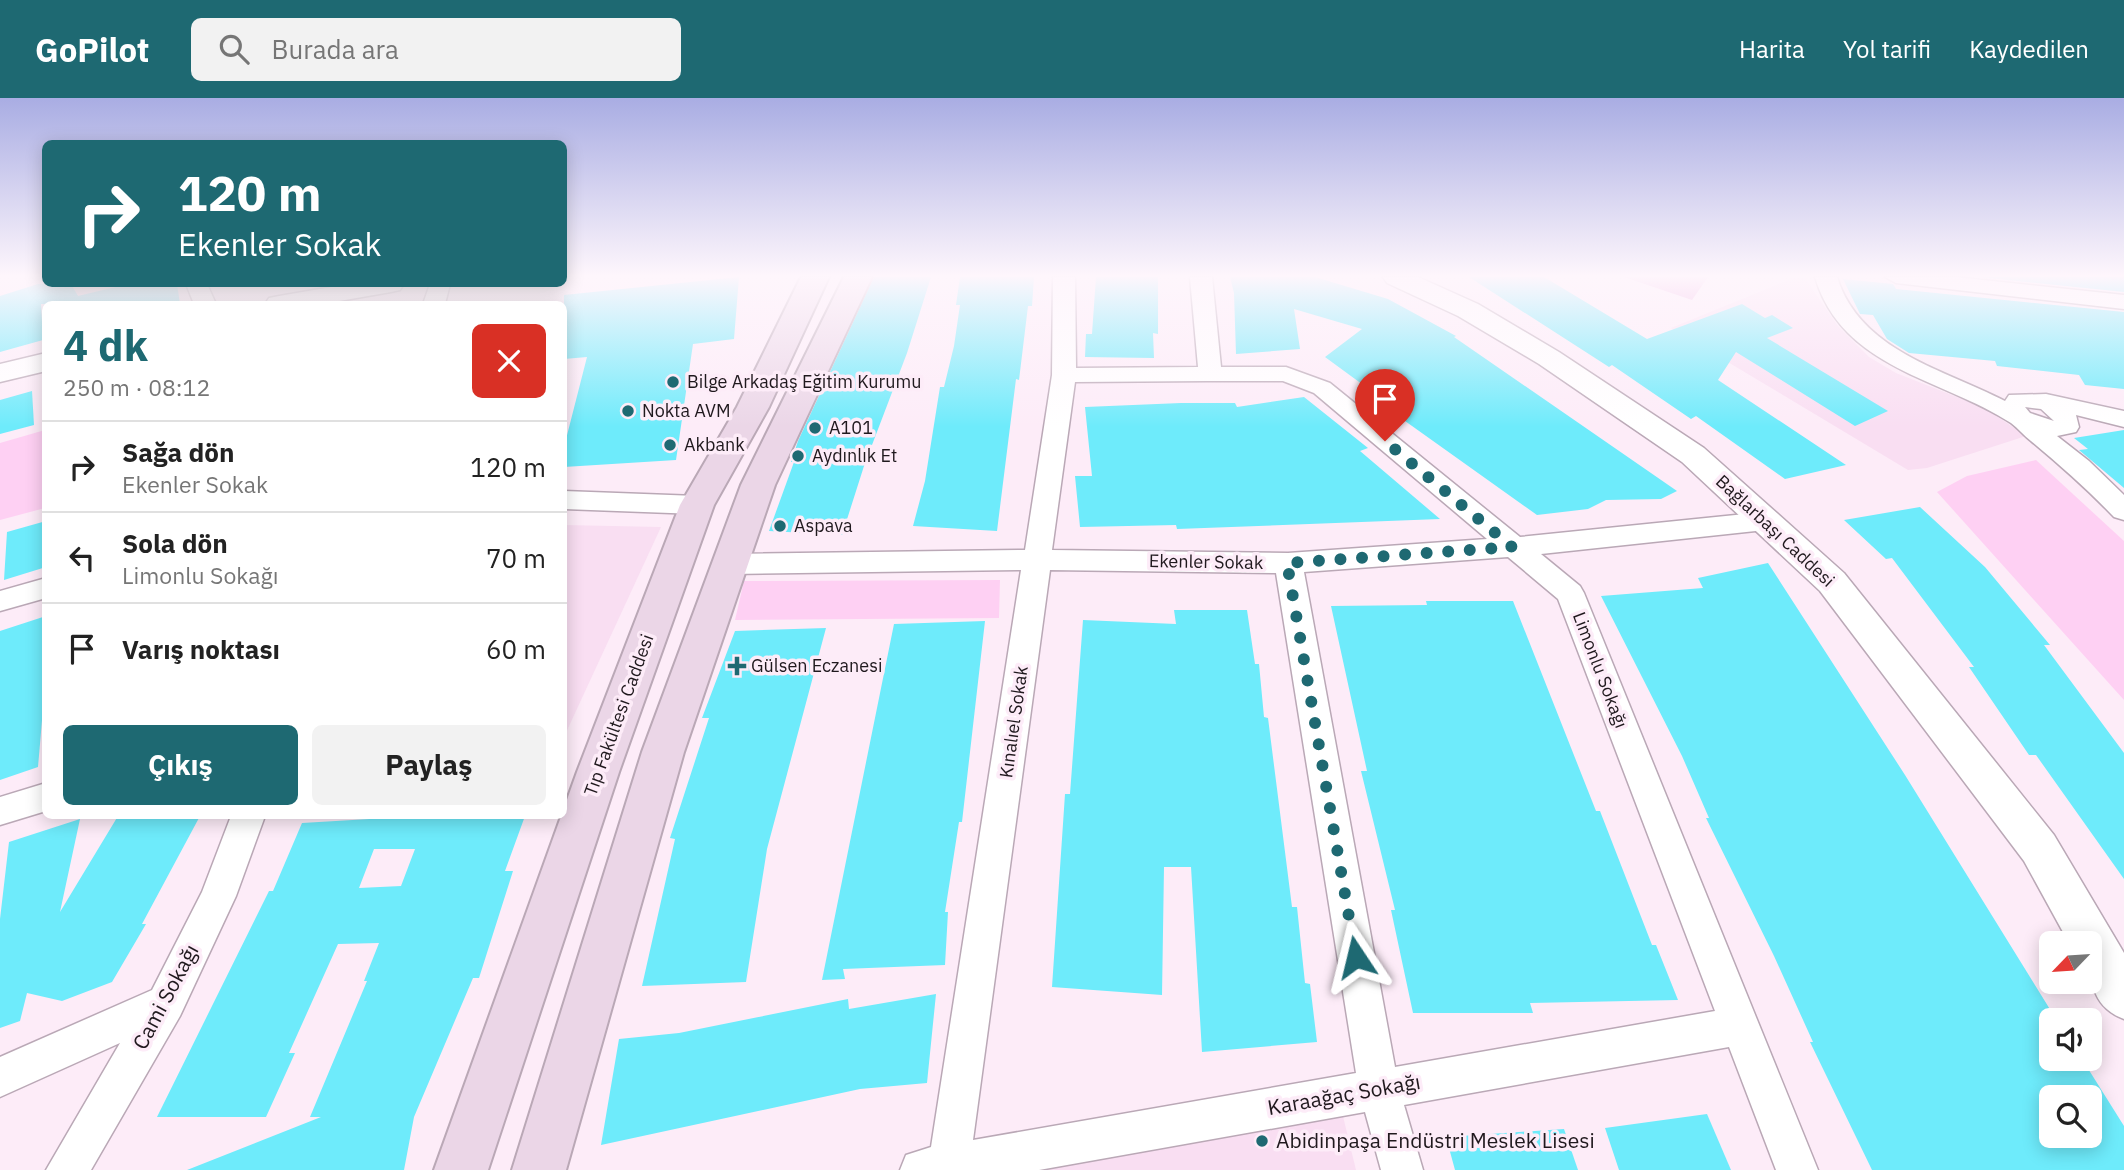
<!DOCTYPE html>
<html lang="tr">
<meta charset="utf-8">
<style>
:root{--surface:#fff;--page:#f2f2f2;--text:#222;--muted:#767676;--line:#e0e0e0;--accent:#1e6972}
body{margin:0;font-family:"IBM Plex Sans",sans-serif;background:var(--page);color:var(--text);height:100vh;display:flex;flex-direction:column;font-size:26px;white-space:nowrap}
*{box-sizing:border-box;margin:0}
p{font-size:23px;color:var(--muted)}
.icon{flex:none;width:38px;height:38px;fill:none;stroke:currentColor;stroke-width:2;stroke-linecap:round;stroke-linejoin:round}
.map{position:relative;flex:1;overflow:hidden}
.details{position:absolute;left:42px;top:203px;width:525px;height:518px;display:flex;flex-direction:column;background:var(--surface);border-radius:10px;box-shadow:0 4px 18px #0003}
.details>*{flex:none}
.guide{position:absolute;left:42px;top:42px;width:525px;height:147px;border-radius:10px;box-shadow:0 4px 18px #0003;background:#1e6972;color:#fff;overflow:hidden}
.needle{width:46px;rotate:245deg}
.fabs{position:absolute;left:2039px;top:833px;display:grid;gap:14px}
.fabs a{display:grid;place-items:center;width:63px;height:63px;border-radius:10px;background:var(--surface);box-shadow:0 4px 18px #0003;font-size:35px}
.pin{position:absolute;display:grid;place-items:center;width:60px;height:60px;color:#fff;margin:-72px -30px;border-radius:50% 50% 50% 0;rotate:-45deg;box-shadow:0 0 7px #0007}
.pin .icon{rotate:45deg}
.me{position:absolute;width:77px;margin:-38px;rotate:350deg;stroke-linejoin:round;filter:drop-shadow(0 0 5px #0008)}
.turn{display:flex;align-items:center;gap:24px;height:147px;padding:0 21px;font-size:32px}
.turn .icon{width:91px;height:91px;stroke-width:2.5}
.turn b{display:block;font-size:49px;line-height:60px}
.round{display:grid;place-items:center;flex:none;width:74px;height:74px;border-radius:10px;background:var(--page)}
.head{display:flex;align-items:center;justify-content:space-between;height:119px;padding:0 21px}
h1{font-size:42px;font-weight:700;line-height:52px;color:var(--accent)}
.primary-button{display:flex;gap:14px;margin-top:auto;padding:14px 21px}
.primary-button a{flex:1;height:80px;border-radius:10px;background:var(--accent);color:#fff;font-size:28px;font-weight:700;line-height:80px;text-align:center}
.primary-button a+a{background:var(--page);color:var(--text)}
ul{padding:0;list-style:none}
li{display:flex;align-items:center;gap:21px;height:91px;padding:0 21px;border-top:2px solid var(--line)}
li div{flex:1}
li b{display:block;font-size:26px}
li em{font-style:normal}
header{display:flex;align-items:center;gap:42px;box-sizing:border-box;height:98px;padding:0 35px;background:var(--accent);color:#fff}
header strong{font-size:33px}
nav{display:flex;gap:38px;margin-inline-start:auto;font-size:24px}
.search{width:490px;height:63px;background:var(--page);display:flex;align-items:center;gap:18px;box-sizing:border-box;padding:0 24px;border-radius:10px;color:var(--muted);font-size:26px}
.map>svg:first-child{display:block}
</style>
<header>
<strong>GoPilot</strong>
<div class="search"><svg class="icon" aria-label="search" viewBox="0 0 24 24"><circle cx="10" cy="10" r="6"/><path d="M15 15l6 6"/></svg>Burada ara</div>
<nav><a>Harita</a><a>Yol tarifi</a><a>Kaydedilen</a></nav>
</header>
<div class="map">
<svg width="2124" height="1072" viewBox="0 0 2124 1072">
<rect width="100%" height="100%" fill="#fdecf8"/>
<g fill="#f9def2">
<path d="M1796,179h8l34,49 31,31 27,16 89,35 41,28 -99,32 -19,2 -237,-142z"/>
<path d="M564,427l97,2 -97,210z"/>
<path d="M1342,1014l14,58h-347z"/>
</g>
<g fill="#fed0f3">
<path d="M45,332v78l-45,12v-77z"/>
<path d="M2036,362l88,81v159l-187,-208 30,-16z"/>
<path d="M1000,482l-1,38 -264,2 9,-39z"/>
</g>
<path fill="#eba2dc" d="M1624,179h84l-16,23z"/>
<g fill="#6eebfb" fill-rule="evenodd">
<path d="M739,179l-5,62 -41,5 -17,116 -112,7v-20l23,-90 -23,2v-64z"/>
<path d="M874,179h57l-24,76 -43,113 -22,69 -73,-4 25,-69h-3l7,-21z"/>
<path d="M960,179h74l-2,29h-4l-9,74 -3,-1 -19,152 -84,-5 12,-45 15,-94h4l10,-41 6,-41h-4z"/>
<path d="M1096,179h62v57l-5,-1 1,25 -69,-1 1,-23h6z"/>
<path d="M1230,179h85l73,22 68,37 -2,1 223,154 -16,8 -55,1 -18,9 -51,6 -146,-104 5,-2 -71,-52 37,-28 -68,-20 6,40 -64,5 -2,-61z"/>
<path d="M1469,179h75l103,62 95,-35 23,14 7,-3 21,13 -26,10 121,73 -33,15 -119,-74 -18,28 128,85 -61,14 -89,-63 -5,3 -79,-54 -3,2z"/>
<path d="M1980,179h144v15z"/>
<path d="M1843,181l50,5 3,5 228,23v77l-39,-4 -6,-10 -82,-9 -2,-5 -86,-8 -22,-14 -14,-24 -13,-1z"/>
<path d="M38,186h33l7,12 50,-12h49l3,20h-139l2,36 -43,12v-56z"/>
<path d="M32,293l2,34 -34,9v-34z"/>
<path d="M1304,299l64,51 -8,3 80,68 -263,10 -1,-4 -96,2 -5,-51h17l-7,-69 96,-4h54l2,4z"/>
<path d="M2124,332v58l-45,-38 9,-1 -14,-11z"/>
<path d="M1920,409l65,60 65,78h-6l80,108v126l-88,-124h-7l-60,-88h5l-82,-109 -6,1 -42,-39z"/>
<path d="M46,423v46l-42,13 3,-48z"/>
<path d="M1768,465l137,212 146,236v48h31l42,67v44h-252l-62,-128h3l-39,-86 -68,-138h3l-27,-62 -81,-160 102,-8 -5,-10zM2051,999h39v39h-39z"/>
<path d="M1426,503h87l83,210h4l52,134h4l22,55 -148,3 3,10h-120l-22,-103h4l-34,-139h6l-36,-165 96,-1z"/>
<path d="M1174,512h73l8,54h4l5,53 4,1 24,189h5l8,76 5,1 7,58 -115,10 -11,-185h-27l-2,128 -110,-8 13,-193h5l13,-174 93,4z"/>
<path d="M46,518v58l-8,93 -38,13v-149z"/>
<path d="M985,523l-23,201h-3l-14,90h3l-3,53 -102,4 2,10 -23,1 72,-356z"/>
<path d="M826,530l-59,221 -21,133 -104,4 33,-147 -5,-1 39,-120h-7l33,-87z"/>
<path d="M118,718h82l-58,108h4l-34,58 -50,19 -35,-8 -7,28 -20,7v-109l9,-77 71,-23 -20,93z"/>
<path d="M420,718h105l-20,55h8l-34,107h-6l-59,139 -10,53h-217l134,-53h-11l57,-136h-3l15,-38 -41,1 -49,109h6l-29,64h-109l112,-226h4l29,-68zM374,751h41l-14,37 -42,2z"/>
<path d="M936,896l-9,89 -67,6 -259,56 18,-106 60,-6 169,-34 1,10z"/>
<path d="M1707,1016l24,56h-112l-14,-42z"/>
<path d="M1564,1031l14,41h-123l-9,-33z"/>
</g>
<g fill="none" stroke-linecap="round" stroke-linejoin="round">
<defs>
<g id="minor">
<path d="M1053,179h22l1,91 122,-1 -8,-90h22l9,90h65l44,16 190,154 245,-25 10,3 4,6 -4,6 -10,3 -224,24 39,32 4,7 234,577h-42l-47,-123 -325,58 19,65h-42l-16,-58 -326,58h-139l6,-15 25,-8 90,-577 -291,4 -10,-3 -4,-7 4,-7 10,-3 295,-4 27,-175zM1207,283h76l31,12 173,146 -199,14 -236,-3 23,-168zM1508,459l50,42 157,412 -320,56 -91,-495zM1050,472l226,3 80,500 -383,67z"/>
<path d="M1815,179h22c23,74 106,92 168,124l4,-6 37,-1 78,17v16l-48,-12 3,12 -3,5 -19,4 32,25 35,34v25l-10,-3c-26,-27 -53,-51 -83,-76 -7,-5 -13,-13 -20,-18 -69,-45 -169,-54 -196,-146zM2025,309l16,2 13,12 -24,-8z"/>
<path d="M1885,179h70l169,18v14l-228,-26z"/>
<path d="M186,186h21l9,20h-22z"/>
<path d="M430,186h20l-5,20h-22z"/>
<path d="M564,393l133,5 9,3 4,6 -4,6 -9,3 -133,-5z"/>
<path d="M46,480v20l-46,13v-20z"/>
<path d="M46,685v28l-46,14v-28z"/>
<path d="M231,718h34l-29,80 -56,120 -89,154h-45l74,-127 -120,54v-40l152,-67 50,-98z"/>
</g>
<g id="tertiary">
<path d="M1383,179h35l60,27 81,48 145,96 140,125 210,262 70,118v66c-35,-13 -34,-43 -34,-76h-21l-45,-82 -204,-270 -138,-129 -143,-98 -81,-48 -71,-33z"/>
<path d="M349,186h55l-4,6 -9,2 -69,12h-57l4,-6 10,-2z"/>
<path d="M46,255v18l-46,11v-18z"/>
</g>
<g id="secondary">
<path d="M801,179h28l-60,130 -55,98 -95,267 -131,398h-54l143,-398 103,-267 57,-98z"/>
<path d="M844,179h28l-97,208 -91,267 -118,418h-54l130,-418 99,-267z"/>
</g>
</defs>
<use href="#minor" stroke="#baa8b6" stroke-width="3"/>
<use href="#tertiary" stroke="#baa8b6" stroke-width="3"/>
<use href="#secondary" stroke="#baa8b6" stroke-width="4"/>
<use href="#minor" fill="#fff" fill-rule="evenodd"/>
<use href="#tertiary" fill="#fff" fill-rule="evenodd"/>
<use href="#secondary" fill="#ebd6e7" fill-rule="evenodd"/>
</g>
<linearGradient id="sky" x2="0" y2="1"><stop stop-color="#a9ade3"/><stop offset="0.54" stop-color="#fef6fc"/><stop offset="1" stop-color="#fef6fc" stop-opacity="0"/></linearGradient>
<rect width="2124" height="329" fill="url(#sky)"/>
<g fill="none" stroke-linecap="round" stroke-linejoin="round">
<path stroke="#1e6972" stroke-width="12" stroke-dasharray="0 21.6" d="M1356,859l-69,-394 225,-16 -127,-106"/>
</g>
<g fill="#1e6972" stroke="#fdecf8" stroke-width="2.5">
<circle cx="673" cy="284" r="7"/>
<circle cx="628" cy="313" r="7"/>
<circle cx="815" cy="330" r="7"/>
<circle cx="670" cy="347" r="7"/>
<circle cx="798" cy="358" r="7"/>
<circle cx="780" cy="428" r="7"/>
<path d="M733.5 557.5h7v7h7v7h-7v7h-7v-7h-7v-7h7z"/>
<circle cx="1262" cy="1043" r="7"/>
</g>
<g text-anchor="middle" stroke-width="7" stroke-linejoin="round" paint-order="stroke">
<g font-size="18" fill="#20191e" stroke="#fdecf8" text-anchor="start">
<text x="687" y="290">Bilge Arkadaş Eğitim Kurumu</text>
<text x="642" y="319">Nokta AVM</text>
<text x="829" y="336">A101</text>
<text x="684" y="353">Akbank</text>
<text x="812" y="364">Aydınlık Et</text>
<text x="794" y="434">Aspava</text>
<text x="751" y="574">Gülsen Eczanesi</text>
</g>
<g font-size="18" fill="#20191e" stroke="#fdecf8">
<text transform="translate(1775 433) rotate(43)" y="6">Bağlarbaşı Caddesi</text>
<text transform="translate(1206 464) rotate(1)" y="6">Ekenler Sokak</text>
<text transform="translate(1600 572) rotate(69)" y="6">Limonlu Sokağı</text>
<text transform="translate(619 617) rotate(-70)" y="6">Tıp Fakültesi Caddesi</text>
<text transform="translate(1014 624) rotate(-82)" y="6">Kınalıel Sokak</text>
</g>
<g font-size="21" fill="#20191e" stroke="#fdecf8">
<text transform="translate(166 899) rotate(-62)" y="7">Cami Sokağı</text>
<text transform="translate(1344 997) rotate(-10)" y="7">Karaağaç Sokağı</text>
</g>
<g font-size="21" fill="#20191e" stroke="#fdecf8" text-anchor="start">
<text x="1276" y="1050">Abidinpaşa Endüstri Meslek Lisesi</text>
</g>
</g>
</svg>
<div class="fabs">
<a><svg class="needle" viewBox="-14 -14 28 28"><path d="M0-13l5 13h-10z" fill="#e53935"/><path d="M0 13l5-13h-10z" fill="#767676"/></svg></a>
<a><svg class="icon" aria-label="sound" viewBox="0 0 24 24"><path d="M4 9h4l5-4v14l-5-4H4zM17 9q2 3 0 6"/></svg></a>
<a><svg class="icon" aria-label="search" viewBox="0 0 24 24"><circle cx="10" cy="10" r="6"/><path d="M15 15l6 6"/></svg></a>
</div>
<div class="pin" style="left:1385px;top:343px;background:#d93025"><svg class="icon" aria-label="arrive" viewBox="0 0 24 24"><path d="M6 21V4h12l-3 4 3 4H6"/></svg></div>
<svg class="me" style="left:1356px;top:859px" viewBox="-20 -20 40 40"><path d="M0-17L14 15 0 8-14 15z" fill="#1e6972" stroke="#fff" stroke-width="4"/></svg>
<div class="guide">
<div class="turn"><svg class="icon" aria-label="right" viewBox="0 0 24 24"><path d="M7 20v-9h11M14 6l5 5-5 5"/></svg><div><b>120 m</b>Ekenler Sokak</div></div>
</div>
<section class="details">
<div class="head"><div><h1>4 dk</h1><p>250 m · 08:12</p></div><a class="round" style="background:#d93025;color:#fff"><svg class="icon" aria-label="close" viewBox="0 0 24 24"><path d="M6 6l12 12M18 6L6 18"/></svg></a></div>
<ul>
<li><svg class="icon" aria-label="right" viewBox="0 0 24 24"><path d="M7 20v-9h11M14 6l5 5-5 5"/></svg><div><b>Sağa dön</b><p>Ekenler Sokak</p></div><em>120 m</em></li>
<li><svg class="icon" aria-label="left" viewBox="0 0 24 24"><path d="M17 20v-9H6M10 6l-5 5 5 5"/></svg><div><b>Sola dön</b><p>Limonlu Sokağı</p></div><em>70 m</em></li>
<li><svg class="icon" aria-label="arrive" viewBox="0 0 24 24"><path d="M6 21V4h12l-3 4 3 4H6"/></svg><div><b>Varış noktası</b></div><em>60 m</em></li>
</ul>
<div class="primary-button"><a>Çıkış</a><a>Paylaş</a></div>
</section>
</div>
